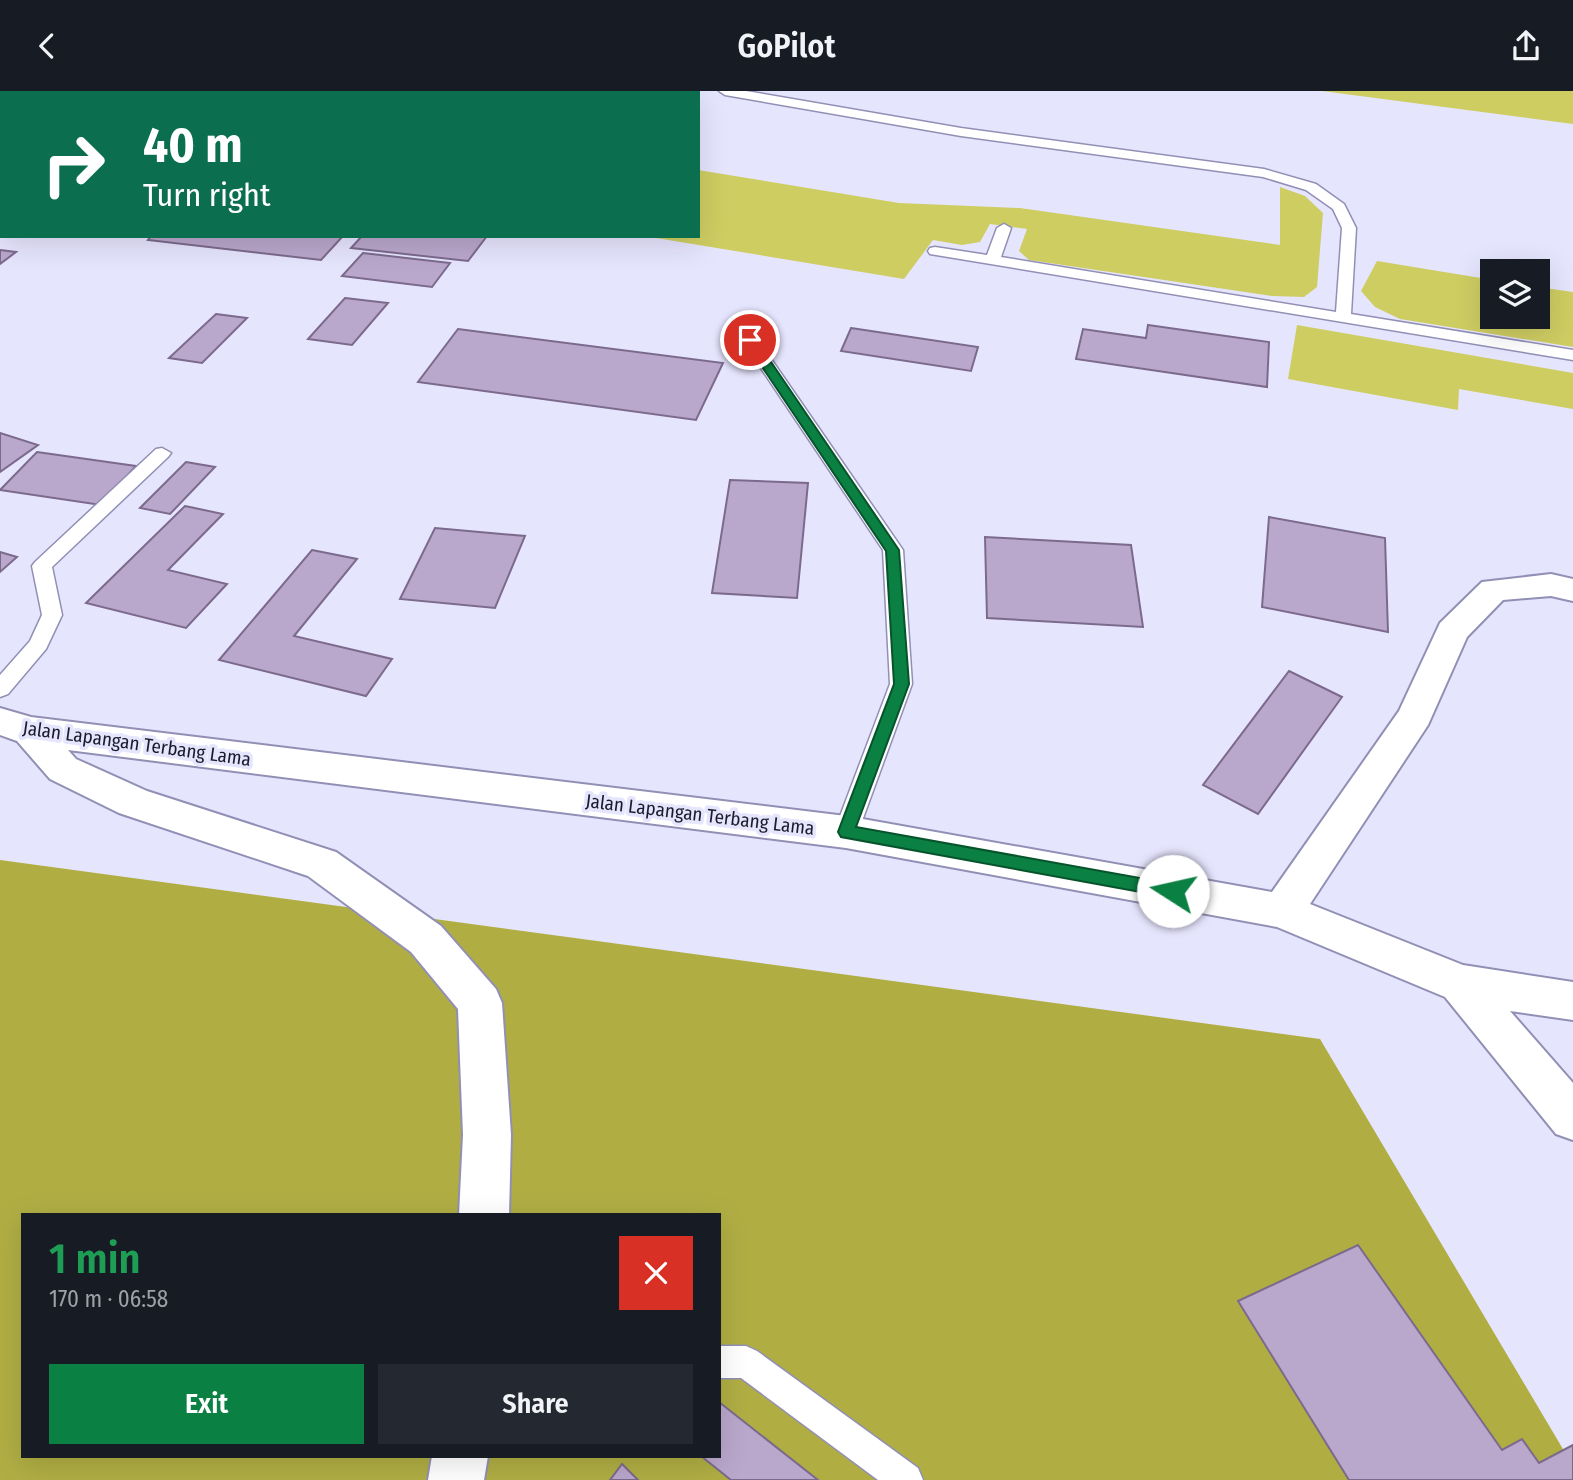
<!DOCTYPE html>
<meta charset="utf-8">
<style>
:root{--surface:#171b24;--page:#242831;--text:#f1f3f6;--muted:#9ea1a6;--accent:#0b8043}
body{margin:0;font-family:"Fira Sans Condensed",sans-serif;background:var(--page);color:var(--text);height:100vh;display:flex;flex-direction:column;font-size:26px;white-space:nowrap}
*{box-sizing:border-box;margin:0}
p{font-size:23px;color:var(--muted)}
.icon{flex:none;width:38px;height:38px;fill:none;stroke:currentColor;stroke-width:2;stroke-linecap:round;stroke-linejoin:round}
.map{position:relative;flex:1;overflow:hidden}
.side{position:absolute;left:21px;top:1122px;width:700px;height:245px;display:flex;flex-direction:column;background:var(--surface);border-radius:0px;box-shadow:0 7px 28px #0002}
.side>*{flex:none}
.top-card{position:absolute;left:0px;top:0px;width:700px;height:147px;box-shadow:0 7px 28px #0002;background:#0b6e4f;color:#fff;overflow:hidden}
.fabs{position:absolute;left:1480px;top:168px;display:grid;gap:14px}
.fabs a{display:grid;place-items:center;width:70px;height:70px;border-radius:0px;background:var(--surface);box-shadow:0 7px 28px #0002;font-size:35px}
.pin{position:absolute;display:grid;place-items:center;width:60px;height:60px;color:#fff;margin:-30px;border:4px solid #fff;border-radius:50%;box-shadow:0 2px 7px #0007}
.me{position:absolute;width:77px;margin:-38px;rotate:280deg;stroke-linejoin:round;filter:drop-shadow(0 0 5px #0008)}
.turn{display:flex;align-items:center;gap:24px;height:147px;padding:0 28px;font-size:32px}
.turn .icon{width:91px;height:91px;stroke-width:2.5}
.turn b{display:block;font-size:49px;line-height:60px}
.round{display:grid;place-items:center;flex:none;width:74px;height:74px;border-radius:0px;background:var(--page)}
.summary{display:flex;align-items:center;justify-content:space-between;height:119px;padding:0 28px}
h1{font-size:42px;font-weight:600;line-height:52px;color:#1e9e55}
.button{display:flex;gap:14px;margin-top:auto;padding:14px 28px}
.button a{flex:1;height:80px;border-radius:0px;background:var(--accent);color:#fff;font-size:28px;font-weight:600;line-height:80px;text-align:center}
.button a+a{background:var(--page);color:var(--text)}
header{display:flex;justify-content:space-between;align-items:center;height:91px;padding:0 28px;background:var(--surface);font-size:32px;font-weight:600}
.map>svg:first-child{display:block}
</style>
<header><svg class="icon" aria-label="back" viewBox="0 0 24 24"><path d="M15 5l-7 7 7 7"/></svg>GoPilot<svg class="icon" aria-label="share" viewBox="0 0 24 24"><path d="M12 15V3M7 8l5-5 5 5M5 13v7h14v-7"/></svg></header>
<div class="map">
<svg width="1573" height="1389" viewBox="0 0 1573 1389">
<rect width="100%" height="100%" fill="#e6e5fe"/>
<g fill="#cecd62">
<path d="M1322,0h251v33z"/>
<path d="M698,79l201,33 121,5 260,37v-58l25,9 18,17 -6,74 -13,10 -32,-1 -243,-36 -10,-9 8,-22 -37,-5 -10,18 -18,3 -29,-5 -29,39 -260,-43h54z"/>
<path d="M1377,170l116,19v37h45v-30l35,5v55l-173,-28 -25,-12 -14,-16z"/>
<path d="M1297,234l276,48v36l-114,-20 -1,21 -170,-31z"/>
</g>
<path fill="#b0ae43" fill-rule="evenodd" d="M0,769l1320,179 253,427v14h-1573zM23,1124h696v241h-696z"/>
<g fill="#baa7cc" stroke="#7c6a8d" stroke-width="2">
<path d="M151,145h192l-22,24 -173,-20z"/>
<path d="M362,145h125l-19,25 -117,-13z"/>
<path d="M0,159l16,2 -16,12z"/>
<path d="M363,162l87,10 -18,24 -90,-11z"/>
<path d="M345,207l43,5 -36,42 -44,-6z"/>
<path d="M216,223l31,4 -45,45 -33,-5z"/>
<path d="M1148,234l121,17 -2,45 -191,-28 7,-30 63,9z"/>
<path d="M851,237l127,19 -7,24 -130,-20z"/>
<path d="M458,238l265,34 -27,57 -278,-38z"/>
<path d="M0,342l38,12 -38,27z"/>
<path d="M37,361l99,14 -35,39 -101,-15z"/>
<path d="M186,371l29,5 -45,47 -30,-6z"/>
<path d="M730,389l78,3 -11,115 -85,-5z"/>
<path d="M185,415l38,8 -55,56 59,14 -41,44 -100,-25z"/>
<path d="M1269,426l116,21 3,94 -126,-25z"/>
<path d="M435,437l90,8 -30,72 -95,-9z"/>
<path d="M985,446l146,8 12,82 -156,-9z"/>
<path d="M312,459l45,9 -63,77 98,23 -26,37 -147,-36z"/>
<path d="M0,461l17,5 -17,15z"/>
<path d="M1289,580l53,26 -84,117 -55,-29z"/>
<path d="M1358,1154l144,205 20,-11 17,24 34,-18v35h-224l-111,-179z"/>
<path d="M719,1311l99,78h-87l-30,-24h18z"/>
<path d="M622,1373l16,16h-28z"/>
</g>
<g fill="none" stroke-linecap="round" stroke-linejoin="round">
<defs>
<g id="service">
<path d="M27,0h27l1,2h-27z"/>
<path d="M719,0h27l215,37 303,41 52,15 28,20 12,24 -5,86 222,36v10l-643,-106 -2,-3 2,-3 5,-1 52,8 10,-27 7,-4 7,4 -10,29 335,55 6,-84 -9,-19 -27,-19 -43,-13 -302,-41 -236,-41z"/>
<path d="M750,244l6,2 147,213 9,134 -54,148 -4,7 -8,2 -8,-2 -4,-7 56,-148 -7,-134 -141,-210z"/>
<path d="M162,357l9,5 -3,4 -116,110 10,48 -16,34 -38,45 -8,3v-22l30,-34 12,-26 -10,-49 3,-4 121,-113z"/>
<path d="M719,1255h27l11,5 161,117 5,12h-45l-137,-102h-22z"/>
</g>
<g id="minor">
<path d="M1551,483l22,5v22l-22,-5 -48,4 -36,37 -39,88 -118,179 153,61 110,17v38l-63,-9 63,72v57l-17,-6 -111,-137 -168,-70 -431,-79 -778,-98 8,9 71,32 189,61 105,74 55,63 6,14 9,132 -2,80h-50l4,-80 -5,-126 -47,-57 -103,-76 -189,-63 -69,-34 -33,-38 -17,-6v-27l31,9 815,99 426,76 127,-181 41,-88 42,-41z"/>
<path d="M432,1365h56l-4,24h-56z"/>
</g>
</defs>
<use href="#service" stroke="#928fb5" stroke-width="3"/>
<use href="#minor" stroke="#928fb5" stroke-width="4"/>
<use href="#service" fill="#fff" fill-rule="evenodd"/>
<use href="#minor" fill="#fff" fill-rule="evenodd"/>
</g>
<path fill="#0b8043" stroke="#07532c" stroke-width="2" d="M746,246h8l145,213 10,134 -53,143 317,57 6,2 2,5 -2,5 -6,2 -332,-61 -3,-5 56,-148 -8,-133 -142,-211z"/>
<g text-anchor="middle" stroke-width="7" stroke-linejoin="round" paint-order="stroke">
<g font-size="19" fill="#1c1b2a" stroke="#e6e5fe">
<text transform="translate(137 652) rotate(8)" y="7">Jalan Lapangan Terbang Lama</text>
<text transform="translate(700 723) rotate(7)" y="7">Jalan Lapangan Terbang Lama</text>
</g>
</g>
</svg>
<div class="fabs">
<a><svg class="icon" aria-label="layers" viewBox="0 0 24 24"><path d="M12 4l9 5-9 5-9-5zM3 14l9 5 9-5"/></svg></a>
</div>
<div class="pin" style="left:750px;top:249px;background:#d93025"><svg class="icon" aria-label="arrive" viewBox="0 0 24 24"><path d="M6 21V4h12l-3 4 3 4H6"/></svg></div>
<svg class="me" style="left:1173px;top:800px" viewBox="-20 -20 40 40"><circle r="19" fill="#fff"/><path d="M0-13L10 11 0 6-10 11z" fill="#0b8043"/></svg>
<div class="top-card">
<div class="turn"><svg class="icon" aria-label="right" viewBox="0 0 24 24"><path d="M7 20v-9h11M14 6l5 5-5 5"/></svg><div><b>40 m</b>Turn right</div></div>
</div>
<section class="side">
<div class="summary"><div><h1>1 min</h1><p>170 m · 06:58</p></div><a class="round" style="background:#d93025;color:#fff"><svg class="icon" aria-label="close" viewBox="0 0 24 24"><path d="M6 6l12 12M18 6L6 18"/></svg></a></div>
<div class="button"><a>Exit</a><a>Share</a></div>
</section>
</div>
